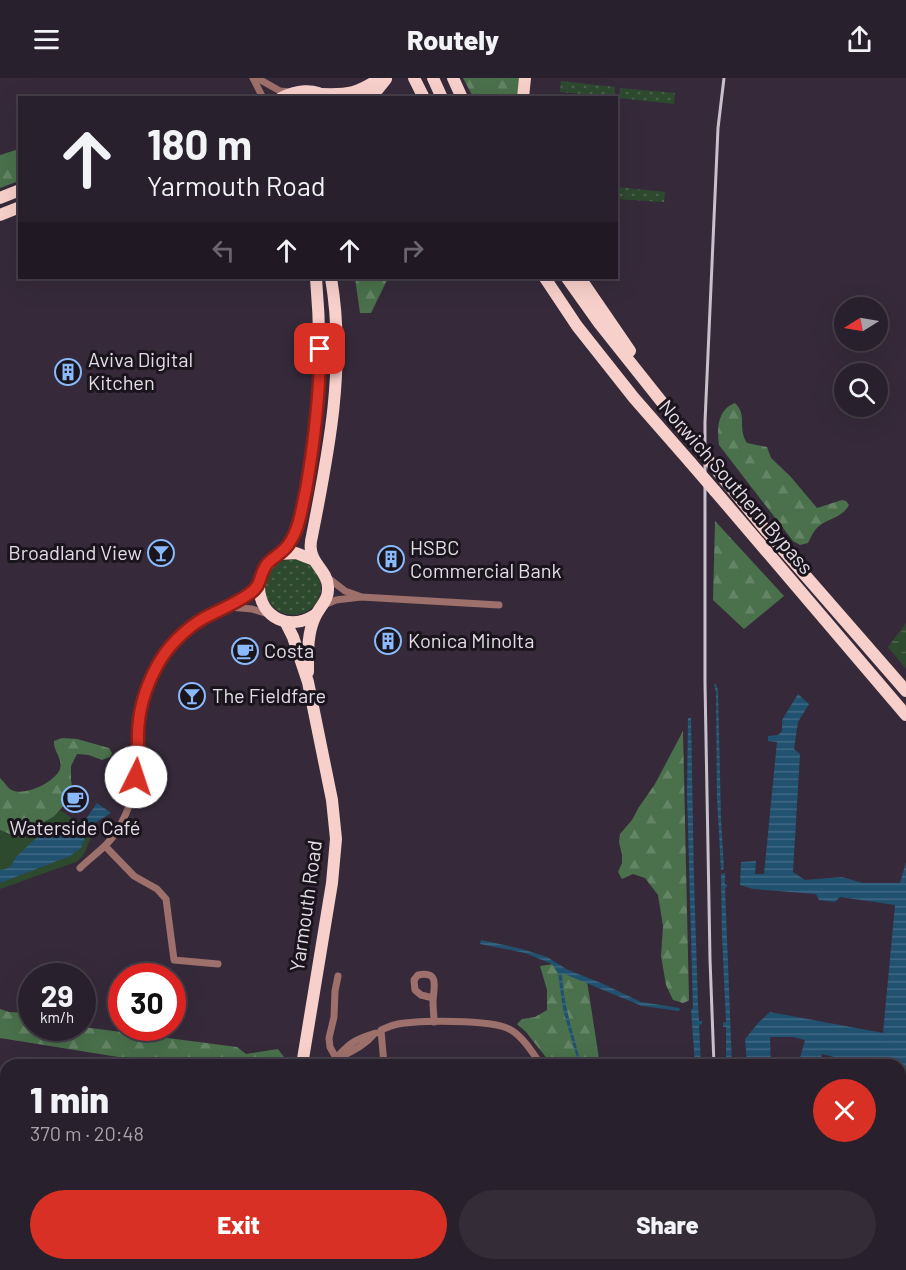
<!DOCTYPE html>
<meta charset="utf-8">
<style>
:root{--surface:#28202c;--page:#342d38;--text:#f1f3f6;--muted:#a5a3a9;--line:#443e48;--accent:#d93025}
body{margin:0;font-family:Barlow,sans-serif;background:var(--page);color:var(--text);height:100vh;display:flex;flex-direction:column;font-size:22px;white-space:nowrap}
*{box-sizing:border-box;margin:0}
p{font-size:20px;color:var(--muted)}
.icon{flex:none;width:33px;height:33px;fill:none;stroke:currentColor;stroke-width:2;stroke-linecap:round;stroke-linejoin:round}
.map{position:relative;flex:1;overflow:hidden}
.details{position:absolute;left:0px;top:981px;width:906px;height:212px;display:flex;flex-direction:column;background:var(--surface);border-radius:18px 18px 0 0;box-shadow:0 6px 24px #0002,0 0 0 2px var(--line)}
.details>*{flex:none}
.hud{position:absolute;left:18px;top:18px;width:600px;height:183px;border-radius:0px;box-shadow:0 6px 24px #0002,0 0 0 2px var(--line);background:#28202c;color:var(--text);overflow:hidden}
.needle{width:39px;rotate:259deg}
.controls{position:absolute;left:834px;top:219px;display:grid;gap:12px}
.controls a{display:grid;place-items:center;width:54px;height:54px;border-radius:50%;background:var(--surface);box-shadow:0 6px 24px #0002,0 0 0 2px var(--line);font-size:30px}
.speed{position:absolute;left:18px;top:885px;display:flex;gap:12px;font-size:30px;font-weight:700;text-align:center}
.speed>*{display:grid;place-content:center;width:78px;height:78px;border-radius:50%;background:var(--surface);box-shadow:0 6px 24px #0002,0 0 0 2px var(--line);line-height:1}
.speed small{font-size:15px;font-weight:400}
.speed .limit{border:9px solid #d22;background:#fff;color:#111}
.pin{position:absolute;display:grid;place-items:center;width:51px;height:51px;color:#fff;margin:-26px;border-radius:12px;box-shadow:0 3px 9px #0006}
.me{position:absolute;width:66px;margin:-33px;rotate:4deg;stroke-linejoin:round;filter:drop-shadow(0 0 4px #0008)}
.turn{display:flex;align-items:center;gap:21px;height:126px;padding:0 30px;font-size:27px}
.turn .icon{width:78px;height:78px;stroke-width:2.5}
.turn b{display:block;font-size:42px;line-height:51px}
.lanes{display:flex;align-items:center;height:57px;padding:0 30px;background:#0003;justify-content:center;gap:30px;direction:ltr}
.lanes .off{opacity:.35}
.round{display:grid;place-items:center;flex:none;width:63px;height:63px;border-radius:32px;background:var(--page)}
.headline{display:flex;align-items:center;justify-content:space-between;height:102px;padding:0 30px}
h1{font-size:36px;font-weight:800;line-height:45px}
.cta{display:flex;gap:12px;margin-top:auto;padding:12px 30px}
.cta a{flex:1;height:69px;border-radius:36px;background:var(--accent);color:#fff;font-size:24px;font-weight:800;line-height:69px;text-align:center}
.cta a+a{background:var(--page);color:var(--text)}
header{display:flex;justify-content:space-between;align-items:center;height:78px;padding:0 30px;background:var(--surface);font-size:27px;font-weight:800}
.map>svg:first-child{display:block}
</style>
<header><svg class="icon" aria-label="menu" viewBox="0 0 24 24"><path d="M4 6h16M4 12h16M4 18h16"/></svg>Routely<svg class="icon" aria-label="share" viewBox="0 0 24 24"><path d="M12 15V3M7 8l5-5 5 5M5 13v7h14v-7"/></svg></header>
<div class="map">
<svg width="906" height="1192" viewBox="0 0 906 1192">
<defs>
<pattern id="grass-dots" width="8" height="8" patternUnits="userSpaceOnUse" patternTransform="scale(1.5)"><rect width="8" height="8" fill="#2d492e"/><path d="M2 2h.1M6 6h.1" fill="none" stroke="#4b634c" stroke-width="1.8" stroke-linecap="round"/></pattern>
<pattern id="forest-firs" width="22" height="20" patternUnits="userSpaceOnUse" patternTransform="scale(1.5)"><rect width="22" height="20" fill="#4a714b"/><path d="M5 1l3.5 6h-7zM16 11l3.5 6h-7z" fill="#648565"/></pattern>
<pattern id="wetland-marsh" width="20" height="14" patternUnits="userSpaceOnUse" patternTransform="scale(1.5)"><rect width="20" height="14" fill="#2d492e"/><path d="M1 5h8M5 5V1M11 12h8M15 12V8" fill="none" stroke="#4b634c"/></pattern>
<pattern id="water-rules" width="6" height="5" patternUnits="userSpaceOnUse" patternTransform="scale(1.5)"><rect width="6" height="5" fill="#20516f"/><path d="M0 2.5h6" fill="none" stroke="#406984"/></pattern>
</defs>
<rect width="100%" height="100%" fill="#362a3a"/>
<g fill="url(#grass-dots)">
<path d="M561,3l54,6 -1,10 -54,-5z"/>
<path d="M620,10l55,5 -1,11 -55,-6z"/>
<path d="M617,109l48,5 -1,10 -47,-3z"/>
<circle cx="293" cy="509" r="28"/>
</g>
<g fill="url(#forest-firs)">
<path d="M463,0h58l-2,19h-46z"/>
<path d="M19,71v32l-19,7v-33z"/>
<path d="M355,200h33l-17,35h-11z"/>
<path d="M735,325c13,13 2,24 12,40l20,4 4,11 19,18 27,32 25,-8 4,1 3,4c-7,13 -20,13 -30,21 -5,4 -8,11 -11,17l-8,2 -7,-4 -74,-96c-2,-16 -2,-35 16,-42z"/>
<path d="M715,443l69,75 -40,33 -31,-29z"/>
<path d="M683,653l6,269 -1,1 -5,2 -10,-3 -7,-15 -5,-29 2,-30 -5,-31 -13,-17 -12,-4 -11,5 -4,-7 4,-9v-9l-3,-12 1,-8 12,-14 7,-13 16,-23z"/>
<path d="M62,660l15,1 32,9 3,5 -2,4 -8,3 -13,-5 -12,-1 -6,12v13l1,10 -3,10 -15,18 -16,9 -9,9 -7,3 -8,-2 -14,-6v-52c5,4 7,11 14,13 13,4 41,-9 46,-22 3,-11 -7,-18 -6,-28z"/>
<path d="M554,886l33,17 13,84h-48l-26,-33 -9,-8 5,-5 13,-2 12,-7v-20l-7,-24z"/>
<path d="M0,931l9,3 22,1 1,15 51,-1 154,20 9,7 32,-5 11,15 -121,1 -168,-27z"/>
</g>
<path fill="url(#wetland-marsh)" d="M906,545v46l-18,-22z"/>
<g fill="#2d492e">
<path d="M60,732l33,22 -8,20 -3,5 -6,5 -76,27v-59c9,4 19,11 29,5 4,-3 7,-8 11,-11 9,-5 14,-6 20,-14z"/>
<path d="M0,990l6,1v68l-6,-1z"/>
</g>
<g fill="url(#water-rules)">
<path d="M714,606h2l2,7 3,128 3,50 -3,1 -4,-72 -1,-106z"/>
<path d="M798,616l11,10 -11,18 -4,27 6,5 -7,118 12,8 37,-3 21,6h37l6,-21v340l-6,-20v-117h-33l-45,-11 -1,6 8,1v4h-31l7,-25 -12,-3h-23l1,28h-24l-2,-26 14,-17 11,-10 113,21 12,-128 -55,-8 -5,5 -16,-2 -3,-6 -63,-5 -13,-4 1,-23 15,-1 -1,13h9l13,-132 -9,-1v-5l10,-1 4,-4v-11z"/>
<path d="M688,640h3l3,161 4,125 1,17h3v3l-3,1 2,40h-6l-4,-56h2l-6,-217z"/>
<path d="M97,725l14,10 -13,8 -10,9 -7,18 -11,8 -70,27v-13l6,-1 5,-3 5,-9 31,-29 16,-5 9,6 2,-3 5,3z"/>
<path d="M725,795v11l2,1v2l-2,1 7,177h-6v-38h-3v-4l3,-1 -4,-87 -1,-61z"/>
<path d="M481,862l41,9 25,8 21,13 33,13 40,19 39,6 -1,3 -37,-5 -80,-33c1,32 12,61 19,92h-2l-16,-55 -5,-37 -6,-9 -27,-11 -45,-9z"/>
</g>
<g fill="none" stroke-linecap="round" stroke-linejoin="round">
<g stroke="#9e706b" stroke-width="7">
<path d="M253,0l10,20"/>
<path d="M257,0l23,13 10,1"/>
<path d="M327,499l18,14 14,5"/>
<path d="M324,527l12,-5 25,-3 138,8"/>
<path d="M229,529l23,2 16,5"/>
<path d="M106,769l28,29 23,13 9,10 8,61 44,4"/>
<path d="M80,790c13,-13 29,-22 38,-39 11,-19 19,-43 21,-65 0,-9 -1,-18 -1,-28 -1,-25 7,-52 21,-73 11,-18 27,-34 45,-45 8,-4 17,-7 25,-11 11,-6 21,-13 30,-22"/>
<path d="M433,920l-12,-3 -6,-5 -1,-10 4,-5c23,-5 15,14 15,27 0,7 1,13 1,20"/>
<path d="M338,978c13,-14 20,-18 38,-23"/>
<path d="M336,980l-6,-11 -1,-9 5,-21 1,-26 3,-15"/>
<path d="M327,987c16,-11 34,-15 47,-31"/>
<path d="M384,987l-3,-35c5,-2 9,-4 13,-5 21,-5 100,-6 117,5 12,7 22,23 30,35"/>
<path d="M0,1115h6"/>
<path d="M162,1192v-6"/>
<path d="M381,1192l2,-6"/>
<path d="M542,1192v-6"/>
</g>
<g stroke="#f8d0cb" stroke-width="12">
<path d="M414,0l10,20"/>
<path d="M433,0l9,20"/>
<path d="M453,0l9,20"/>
<path d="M322,16c28,1 35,-1 59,-16"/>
<path d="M281,20c14,-7 33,-11 46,0"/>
<path d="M368,20l10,-9 8,-10"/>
<path d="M523,20l2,-20"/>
<path d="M0,120l20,-8"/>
<path d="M0,137l20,-8"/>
<path d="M545,200l32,48 57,72 56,64"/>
<path d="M567,200l32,45 93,117"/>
<path d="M580,200l50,73"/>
<path d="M715,390l49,60 142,163"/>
<path d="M715,413l191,224"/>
<path d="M279,476l17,-1 18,7"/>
<path d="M315,537c-25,16 -54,4 -56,-27 -1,-26 28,-33 36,-56 6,-17 9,-35 13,-53 12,-67 14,-134 8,-201"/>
<path d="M286,545l7,14 15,45 24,118 4,39 -4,44 -30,182"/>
<path d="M308,594c0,-19 -1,-38 7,-55 5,-11 14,-17 13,-30 0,-15 -16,-23 -17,-37 -1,-5 0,-10 1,-14 17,-85 34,-172 19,-258"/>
<path d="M292,1186l2,6"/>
</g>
<g stroke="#c8c0cb" stroke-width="3">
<path d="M714,987l-4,-106 -5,-276v-261l13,-294 6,-50"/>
<path d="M728,1186v6"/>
</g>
<g stroke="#f8d0cb" stroke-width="12">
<path d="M692,362l23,28"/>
<path d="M690,384l25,29"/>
</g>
</g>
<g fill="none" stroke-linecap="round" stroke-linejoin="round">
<defs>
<path id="route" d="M136,699c3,-14 2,-27 2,-41 0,-24 7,-48 19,-70 10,-19 28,-37 47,-48 15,-8 31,-14 45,-24 14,-9 9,-18 18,-30 7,-8 18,-12 23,-22 10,-15 12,-36 16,-52 8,-47 14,-94 14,-141"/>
</defs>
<use href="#route" stroke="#8d1f18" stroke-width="15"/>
<use href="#route" stroke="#d93025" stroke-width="10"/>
</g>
<defs>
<symbol id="building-ring" viewBox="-11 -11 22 22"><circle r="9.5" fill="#1a151c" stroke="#8abafc" stroke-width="1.5"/><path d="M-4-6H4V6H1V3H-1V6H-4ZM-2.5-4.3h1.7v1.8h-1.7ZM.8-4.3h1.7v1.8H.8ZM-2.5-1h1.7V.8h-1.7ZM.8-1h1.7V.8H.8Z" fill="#8abafc"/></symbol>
<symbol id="bar-ring" viewBox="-11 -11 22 22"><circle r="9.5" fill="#1a151c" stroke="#8abafc" stroke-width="1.5"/><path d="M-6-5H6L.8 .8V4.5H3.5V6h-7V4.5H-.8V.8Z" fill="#8abafc"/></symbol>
<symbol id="cafe-ring" viewBox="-11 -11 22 22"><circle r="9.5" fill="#1a151c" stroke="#8abafc" stroke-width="1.5"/><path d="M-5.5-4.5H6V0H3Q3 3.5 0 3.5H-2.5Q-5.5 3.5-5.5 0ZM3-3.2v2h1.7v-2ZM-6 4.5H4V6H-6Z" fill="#8abafc"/></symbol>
</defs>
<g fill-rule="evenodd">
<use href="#building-ring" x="53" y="279" width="30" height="30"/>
<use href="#bar-ring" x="146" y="460" width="30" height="30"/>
<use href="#building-ring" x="376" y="466" width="30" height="30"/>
<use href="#building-ring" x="373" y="548" width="30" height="30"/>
<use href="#cafe-ring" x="230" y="558" width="30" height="30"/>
<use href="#bar-ring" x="177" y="603" width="30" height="30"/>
<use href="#cafe-ring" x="60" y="706" width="30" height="30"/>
</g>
<g text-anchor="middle" stroke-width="6" stroke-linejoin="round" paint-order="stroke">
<g font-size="20" fill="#e3dce6" stroke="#1a151c" text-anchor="start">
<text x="88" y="289">Aviva Digital<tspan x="88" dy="23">Kitchen</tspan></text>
<text x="410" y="477">HSBC<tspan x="410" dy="23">Commercial Bank</tspan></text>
<text x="142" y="482" text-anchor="end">Broadland View</text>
<text x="408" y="570">Konica Minolta</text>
<text x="264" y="580">Costa</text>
<text x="212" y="625">The Fieldfare</text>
<text x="75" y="757" text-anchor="middle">Waterside Café</text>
</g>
<g font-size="20" fill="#e3dce6" stroke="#1a151c">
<text transform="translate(736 409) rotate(49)" y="7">Norwich Southern Bypass</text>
<text transform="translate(306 828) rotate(-82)" y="7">Yarmouth Road</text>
</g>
</g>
</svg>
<div class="controls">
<a><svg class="needle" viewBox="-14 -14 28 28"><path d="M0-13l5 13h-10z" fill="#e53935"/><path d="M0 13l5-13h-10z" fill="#a5a3a9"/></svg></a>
<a><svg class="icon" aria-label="search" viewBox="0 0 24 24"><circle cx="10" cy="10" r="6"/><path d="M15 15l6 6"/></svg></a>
</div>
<div class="speed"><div>29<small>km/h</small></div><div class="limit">30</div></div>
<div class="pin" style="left:320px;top:271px;background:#d93025"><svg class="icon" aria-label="arrive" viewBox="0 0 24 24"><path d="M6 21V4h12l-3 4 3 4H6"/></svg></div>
<svg class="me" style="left:136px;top:699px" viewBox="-20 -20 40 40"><circle r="19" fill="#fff"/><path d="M0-13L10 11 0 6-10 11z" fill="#d93025"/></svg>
<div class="hud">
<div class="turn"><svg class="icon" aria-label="ahead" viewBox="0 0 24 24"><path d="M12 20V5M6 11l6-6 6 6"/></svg><div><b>180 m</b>Yarmouth Road</div></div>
<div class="lanes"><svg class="icon off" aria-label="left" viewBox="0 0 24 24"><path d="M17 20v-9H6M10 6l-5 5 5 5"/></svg><svg class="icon" aria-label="ahead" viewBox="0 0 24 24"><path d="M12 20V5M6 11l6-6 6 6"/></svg><svg class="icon" aria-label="ahead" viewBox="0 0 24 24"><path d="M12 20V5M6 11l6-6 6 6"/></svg><svg class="icon off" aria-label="right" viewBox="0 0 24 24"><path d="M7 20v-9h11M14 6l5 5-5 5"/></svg></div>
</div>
<section class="details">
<div class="headline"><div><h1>1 min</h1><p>370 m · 20:48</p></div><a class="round" style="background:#d93025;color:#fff"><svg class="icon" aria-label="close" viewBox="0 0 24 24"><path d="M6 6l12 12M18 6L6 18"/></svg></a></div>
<div class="cta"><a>Exit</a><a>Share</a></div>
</section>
</div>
